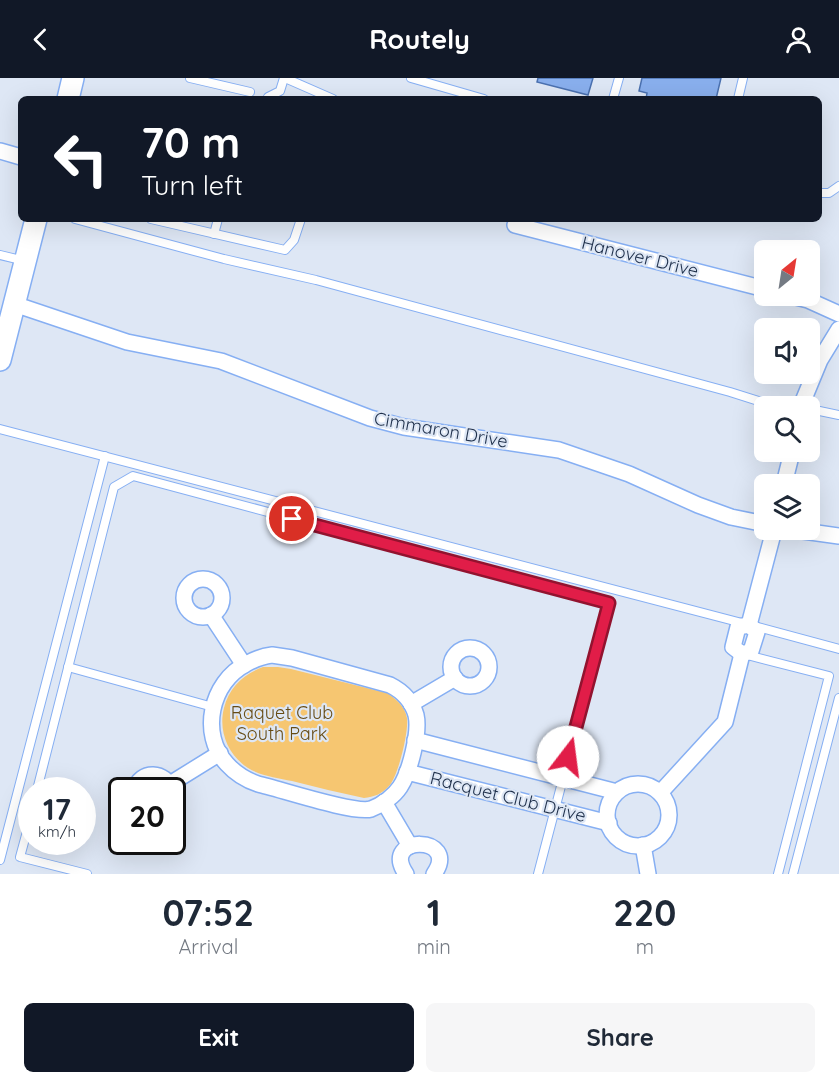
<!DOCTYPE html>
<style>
:root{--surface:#fff;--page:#f6f6f7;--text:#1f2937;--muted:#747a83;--accent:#111827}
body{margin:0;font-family:Quicksand,sans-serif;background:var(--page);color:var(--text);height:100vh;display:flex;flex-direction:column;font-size:22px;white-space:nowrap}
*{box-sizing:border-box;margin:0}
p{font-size:20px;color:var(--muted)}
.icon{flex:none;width:33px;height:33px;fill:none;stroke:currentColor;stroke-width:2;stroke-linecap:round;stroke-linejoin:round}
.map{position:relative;height:796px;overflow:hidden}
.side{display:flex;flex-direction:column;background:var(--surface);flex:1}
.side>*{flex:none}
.hud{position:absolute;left:18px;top:18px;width:804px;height:126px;border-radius:9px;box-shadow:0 6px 24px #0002;background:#111827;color:#fff;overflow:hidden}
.needle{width:39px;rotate:30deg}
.fabs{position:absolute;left:754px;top:162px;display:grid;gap:12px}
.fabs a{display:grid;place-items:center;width:66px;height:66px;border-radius:9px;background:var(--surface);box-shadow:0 6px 24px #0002;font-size:30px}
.speed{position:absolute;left:18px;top:699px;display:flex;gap:12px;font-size:30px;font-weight:700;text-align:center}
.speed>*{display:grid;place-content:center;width:78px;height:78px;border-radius:50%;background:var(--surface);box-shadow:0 6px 24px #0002;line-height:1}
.speed small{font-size:15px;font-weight:400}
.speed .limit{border:3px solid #111;border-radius:9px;background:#fff;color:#111}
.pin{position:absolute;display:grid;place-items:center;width:51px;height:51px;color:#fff;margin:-26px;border:3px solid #fff;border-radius:50%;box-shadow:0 2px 6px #0007}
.me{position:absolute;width:66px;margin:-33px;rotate:15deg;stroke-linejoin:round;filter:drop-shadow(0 0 4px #0008)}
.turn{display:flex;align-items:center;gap:21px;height:126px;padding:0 24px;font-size:27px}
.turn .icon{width:78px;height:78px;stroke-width:2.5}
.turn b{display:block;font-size:42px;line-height:51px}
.eta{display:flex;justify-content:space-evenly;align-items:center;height:102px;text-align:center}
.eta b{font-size:36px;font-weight:700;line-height:42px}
.action{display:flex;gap:12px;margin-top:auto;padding:12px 24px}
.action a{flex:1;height:69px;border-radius:9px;background:var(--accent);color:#fff;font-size:24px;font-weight:700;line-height:69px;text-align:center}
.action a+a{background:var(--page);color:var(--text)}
header{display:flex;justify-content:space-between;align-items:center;height:78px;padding:0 24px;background:var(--accent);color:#fff;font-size:27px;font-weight:700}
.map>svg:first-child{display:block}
</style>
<header><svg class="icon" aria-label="back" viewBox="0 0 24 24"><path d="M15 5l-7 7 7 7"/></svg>Routely<svg class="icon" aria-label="person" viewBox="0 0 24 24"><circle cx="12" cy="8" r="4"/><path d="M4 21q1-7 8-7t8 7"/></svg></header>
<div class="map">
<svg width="839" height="796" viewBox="0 0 839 796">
<rect width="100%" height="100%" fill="#dee7f5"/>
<path fill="#f6c671" d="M263,589h15l13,2 96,24c9,6 18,13 20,25 2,13 -9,59 -18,68 -7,8 -15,11 -25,12 -24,-5 -48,-11 -72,-17 -14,-3 -31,-5 -44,-13 -20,-13 -30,-37 -24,-60 5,-21 20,-34 39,-41z"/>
<g fill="#89afed" stroke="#4b71b0" stroke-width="1.5">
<path d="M538,0h55l-5,17 -51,-13z"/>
<path d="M642,0h79l-5,21h-70l1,-6 -8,-2z"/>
</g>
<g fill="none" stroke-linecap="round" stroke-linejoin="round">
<defs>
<g id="lane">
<path d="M190,0l60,14"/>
<path d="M285,0l48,21"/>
<path d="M411,0l73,21"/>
<path d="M268,19l12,-6 4,-13"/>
<path d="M613,21l6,-21"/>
<path d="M738,21l5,-21"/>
<path d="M819,115h10l10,-7"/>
<path d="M75,141l149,40 92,21 414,112 44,14"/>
<path d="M151,141l134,31 9,-10 7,-21"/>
<path d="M214,156l4,-15"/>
<path d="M0,177l25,6"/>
<path d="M810,331l29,6"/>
<path d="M0,351l742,194"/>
<path d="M754,548l85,23"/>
<path d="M747,577l82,21 -51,198"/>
<path d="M68,589l145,40"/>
<path d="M37,712l77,-303 19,-11 476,127 -71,271"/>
<path d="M32,735l-12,44 67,17"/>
<path d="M0,782l105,-404"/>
<path d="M793,796l46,-176"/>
</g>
<g id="street">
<path d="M0,73l21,6"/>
<path d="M515,147l250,64"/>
<path d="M792,218l16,4 31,14"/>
<path d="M14,226l113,38 94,19 149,57 34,9 155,23 70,24 69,31 33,12 34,7"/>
<path d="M801,328l19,-46 19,-31"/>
<path d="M784,406l8,-32"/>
<path d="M796,452l43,6"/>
<circle cx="203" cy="520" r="19"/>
<path d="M211,537l33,50"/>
<path d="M749,547l25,-95"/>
<circle cx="470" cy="589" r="19"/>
<path d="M742,576l-9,-7 5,-20 11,-2"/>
<path d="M742,576l9,-3 6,-19 -8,-7"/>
<path d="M272,577l20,3 98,27c12,6 22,16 26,30 4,17 -6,57 -16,72 -6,9 -18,18 -29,22 -17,5 -91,-20 -113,-25 -12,-4 -22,-10 -31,-20 -28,-30 -16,-82 19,-100 9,-5 16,-8 26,-9z"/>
<path d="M411,626l44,-26"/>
<path d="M415,662l202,52"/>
<path d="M407,694l202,51"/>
<path d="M170,706l50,-31"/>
<circle cx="638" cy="737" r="31"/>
<path d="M135,712c5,-21 31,-19 37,0"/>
<path d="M660,715l65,-71 17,-68"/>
<path d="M384,724l26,44"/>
<path d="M643,767l5,29"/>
<path d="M406,796c-27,-40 55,-39 28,0"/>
</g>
<g id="secondary">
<path d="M68,21l5,-21"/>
<path d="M0,282l36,-141"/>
</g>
</defs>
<use href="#lane" stroke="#86aff3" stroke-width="10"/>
<use href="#street" stroke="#86aff3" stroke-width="18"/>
<use href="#secondary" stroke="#86aff3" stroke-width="24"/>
<use href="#lane" stroke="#fff" stroke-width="8"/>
<use href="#street" stroke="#fff" stroke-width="15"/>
<use href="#secondary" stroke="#fff" stroke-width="21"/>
</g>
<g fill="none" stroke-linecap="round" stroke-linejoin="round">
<defs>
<path id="route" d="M292,441l317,84 -41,154"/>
</defs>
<use href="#route" stroke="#92132f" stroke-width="15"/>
<use href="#route" stroke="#e11d48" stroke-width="10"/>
</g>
<g text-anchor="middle" stroke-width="4.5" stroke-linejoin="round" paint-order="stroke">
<g font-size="18" fill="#1e2f4a" stroke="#dee7f5">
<text transform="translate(640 179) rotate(14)" y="6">Hanover Drive</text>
<text transform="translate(441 352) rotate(10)" y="6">Cimmaron Drive</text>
<text transform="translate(508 719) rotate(14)" y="6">Racquet Club Drive</text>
</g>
<g font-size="18" fill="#664b14" stroke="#dee7f5">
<text x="282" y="641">Raquet Club<tspan x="282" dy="21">South Park</tspan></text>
</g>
</g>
</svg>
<div class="fabs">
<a><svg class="needle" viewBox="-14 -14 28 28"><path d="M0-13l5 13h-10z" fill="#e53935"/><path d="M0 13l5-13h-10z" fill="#747a83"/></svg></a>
<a><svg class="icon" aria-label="sound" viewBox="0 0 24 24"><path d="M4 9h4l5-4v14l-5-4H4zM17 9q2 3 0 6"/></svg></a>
<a><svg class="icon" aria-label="search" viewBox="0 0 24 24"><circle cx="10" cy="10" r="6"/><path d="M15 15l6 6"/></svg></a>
<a><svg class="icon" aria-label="layers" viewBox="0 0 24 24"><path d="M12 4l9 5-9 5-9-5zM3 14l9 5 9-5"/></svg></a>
</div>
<div class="speed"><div>17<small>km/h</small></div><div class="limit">20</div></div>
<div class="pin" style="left:292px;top:441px;background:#d93025"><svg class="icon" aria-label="arrive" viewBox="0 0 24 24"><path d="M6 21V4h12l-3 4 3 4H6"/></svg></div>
<svg class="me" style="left:568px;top:679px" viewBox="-20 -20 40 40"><circle r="19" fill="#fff"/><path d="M0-13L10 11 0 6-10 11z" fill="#e11d48"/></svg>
<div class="hud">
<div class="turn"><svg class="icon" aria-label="left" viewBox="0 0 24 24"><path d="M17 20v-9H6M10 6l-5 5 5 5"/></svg><div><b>70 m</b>Turn left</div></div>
</div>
</div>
<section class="side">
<div class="eta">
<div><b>07:52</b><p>Arrival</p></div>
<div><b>1</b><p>min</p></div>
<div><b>220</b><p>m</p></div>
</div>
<div class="action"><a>Exit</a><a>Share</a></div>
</section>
